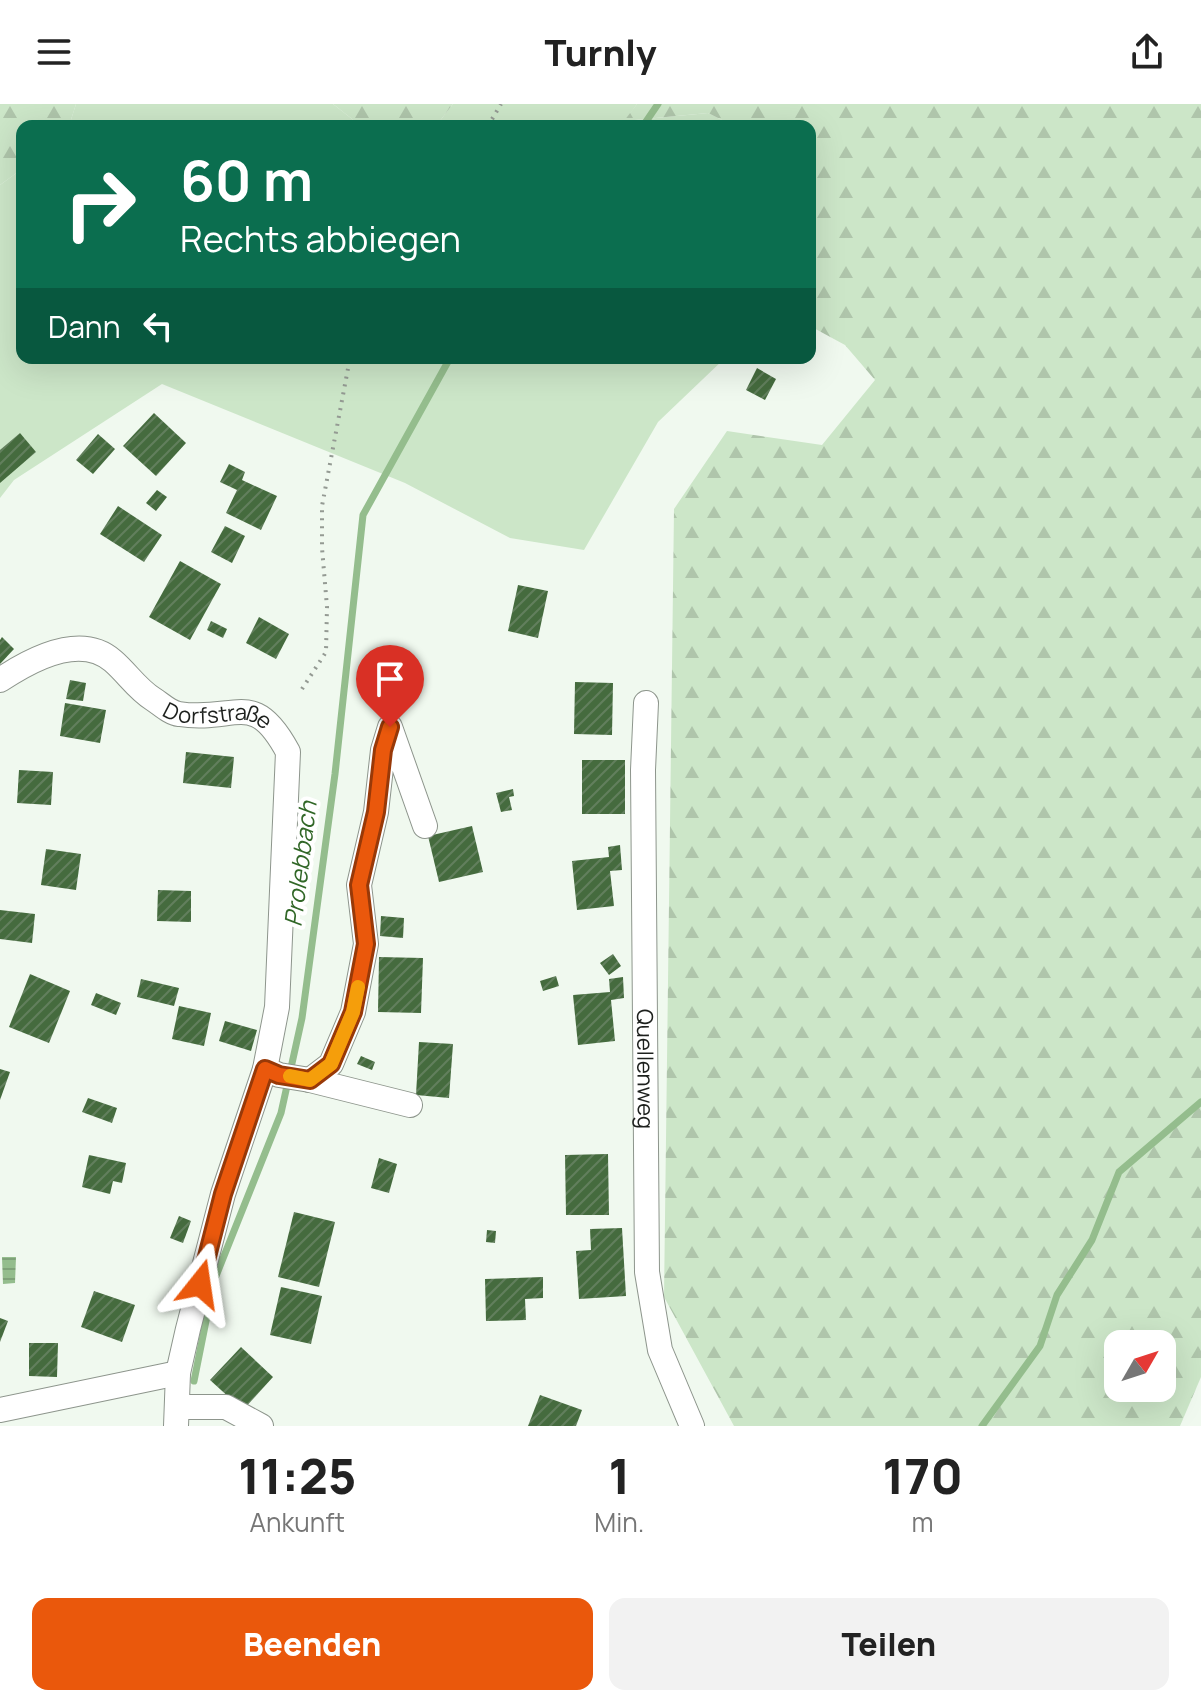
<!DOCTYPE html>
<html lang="de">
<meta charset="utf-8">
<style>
:root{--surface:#fff;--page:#f2f2f2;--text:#222;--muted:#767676;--accent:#ea580c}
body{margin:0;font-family:Manrope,sans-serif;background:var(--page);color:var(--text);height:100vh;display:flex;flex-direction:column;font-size:30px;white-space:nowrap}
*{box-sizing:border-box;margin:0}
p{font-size:26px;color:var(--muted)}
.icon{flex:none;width:44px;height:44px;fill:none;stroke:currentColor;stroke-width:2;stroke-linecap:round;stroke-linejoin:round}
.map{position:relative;height:1322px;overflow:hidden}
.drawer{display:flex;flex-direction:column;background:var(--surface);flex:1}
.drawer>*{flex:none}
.banner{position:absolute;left:16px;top:16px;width:800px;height:244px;border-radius:16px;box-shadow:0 8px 32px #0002;background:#0b6e4f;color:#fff;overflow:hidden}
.needle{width:52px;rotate:51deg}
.fabs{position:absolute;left:1104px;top:1226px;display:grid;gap:16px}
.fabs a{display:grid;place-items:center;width:72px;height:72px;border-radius:16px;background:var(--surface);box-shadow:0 8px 32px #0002;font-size:40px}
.pin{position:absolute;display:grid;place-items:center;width:68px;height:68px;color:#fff;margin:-82px -34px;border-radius:50% 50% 50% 0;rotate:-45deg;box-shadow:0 0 8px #0007}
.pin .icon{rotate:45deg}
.me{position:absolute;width:88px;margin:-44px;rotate:15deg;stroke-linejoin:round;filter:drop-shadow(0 0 6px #0008)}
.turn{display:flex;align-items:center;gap:28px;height:168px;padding:0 32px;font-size:36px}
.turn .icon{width:104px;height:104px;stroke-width:2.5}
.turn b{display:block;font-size:56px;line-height:68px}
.then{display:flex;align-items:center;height:76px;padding:0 32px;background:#0003;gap:16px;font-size:30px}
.eta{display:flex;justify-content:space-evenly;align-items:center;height:136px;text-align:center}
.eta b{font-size:48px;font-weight:800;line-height:56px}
.button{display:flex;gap:16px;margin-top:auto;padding:16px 32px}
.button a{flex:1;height:92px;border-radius:16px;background:var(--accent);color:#fff;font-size:32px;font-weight:800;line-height:92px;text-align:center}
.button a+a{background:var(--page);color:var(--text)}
header{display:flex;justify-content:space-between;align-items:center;height:104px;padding:0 32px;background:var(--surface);font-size:36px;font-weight:800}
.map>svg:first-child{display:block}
</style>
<header><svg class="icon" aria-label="menu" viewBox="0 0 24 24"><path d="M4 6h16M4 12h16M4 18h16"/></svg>Turnly<svg class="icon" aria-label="share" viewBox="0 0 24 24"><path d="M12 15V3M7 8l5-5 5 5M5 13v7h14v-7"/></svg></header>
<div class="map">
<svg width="1201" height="1322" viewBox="0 0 1201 1322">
<defs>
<pattern id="forest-firs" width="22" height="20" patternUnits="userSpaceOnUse" patternTransform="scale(2)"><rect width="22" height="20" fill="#cce6c8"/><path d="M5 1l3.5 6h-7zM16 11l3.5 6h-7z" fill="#afc5ab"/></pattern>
<pattern id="water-rules" width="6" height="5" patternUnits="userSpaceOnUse" patternTransform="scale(2)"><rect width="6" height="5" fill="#94bd8d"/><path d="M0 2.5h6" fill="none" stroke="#7fa279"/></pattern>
<pattern id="building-hatch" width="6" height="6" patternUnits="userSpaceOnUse" patternTransform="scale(2)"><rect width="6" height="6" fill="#456b3e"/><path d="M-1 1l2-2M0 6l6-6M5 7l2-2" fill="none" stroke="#627f5d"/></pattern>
</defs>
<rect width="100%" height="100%" fill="#f0f9ef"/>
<g fill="#cce6c8">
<path d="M76,0h257l28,22h-292z"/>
<path d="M453,0h184l-12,17 83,-8 26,13h-298z"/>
<path d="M22,65v189h703l-67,64 -74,128 -74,-12 -105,-55 -243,-99 -148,96 -14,18v-313z"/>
</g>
<g fill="url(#forest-firs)" fill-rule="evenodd">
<path d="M0,0h76l-7,22h-47v43l-22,16z"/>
<path d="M333,0h120l-17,22h-75z"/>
<path d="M637,0h564v1273l-21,49h-446l-70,-129 10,-788 53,-78 95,14 53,-65 -30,-35 -35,-19v-200h-76l-26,-13 -84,8zM1162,1240v44h-44v-44z"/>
</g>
<path fill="url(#water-rules)" d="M2,1153h14l-1,26 -12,1z"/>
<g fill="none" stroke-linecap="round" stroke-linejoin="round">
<g stroke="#94bd8d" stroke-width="7">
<path d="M643,22l15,-22"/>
<path d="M194,1277l20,-100 67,-168 21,-95 33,-244 28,-259 87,-157"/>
<path d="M982,1322l58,-80 17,-51 35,-55 27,-68 82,-70"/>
</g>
</g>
<g fill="url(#building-hatch)">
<path d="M757,264l19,11 -11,21 -19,-10z"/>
<path d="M154,309l32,30 -30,33 -33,-30z"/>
<path d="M20,329l16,19 -36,31v-33z"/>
<path d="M98,330l17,15 -22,25 -17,-14z"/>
<path d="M229,360l16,8 -3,8 35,16 -16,34 -35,-17 11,-23 -17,-8z"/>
<path d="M157,386l10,7 -11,14 -10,-8z"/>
<path d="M118,402l44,29 -18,27 -44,-28z"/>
<path d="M225,422l20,10 -13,27 -21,-11z"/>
<path d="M180,457l41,23 -31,56 -41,-23z"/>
<path d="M518,481l30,6 -10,47 -30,-7z"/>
<path d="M259,513l30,17 -13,25 -30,-16z"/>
<path d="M211,517l16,8 -4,9 -16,-8z"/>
<path d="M2,533l12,12 -14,15v-24z"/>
<path d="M70,576l16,3 -3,18 -17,-2z"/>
<path d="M575,578l38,1 -1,52 -38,-1z"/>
<path d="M65,599l41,7 -6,33 -40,-7z"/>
<path d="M186,648l48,5 -3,31 -48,-5z"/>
<rect x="582" y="656" width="43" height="54"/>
<path d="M19,666l34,2 -2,33 -34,-2z"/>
<path d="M513,685l1,7 -5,1 3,13 -11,2 -5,-19z"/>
<path d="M472,722l11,46 -44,10 -11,-46z"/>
<path d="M620,741l2,25 -12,1 4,35 -37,4 -5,-49 37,-4 -1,-10z"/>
<path d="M46,745l35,5 -5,36 -35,-5z"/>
<path d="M158,786l33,1v31l-34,-1z"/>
<path d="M0,806l35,4 -3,29 -32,-4z"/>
<path d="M381,812l23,2 -1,20 -23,-2z"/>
<path d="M613,850l8,12 -12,9 -9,-12z"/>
<path d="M379,853l44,1 -2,55 -43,-1z"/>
<path d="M30,870l40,17 -21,52 -40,-16z"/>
<path d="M556,872l3,10 -16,5 -3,-10z"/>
<path d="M623,873l1,21 -13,2 4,41 -37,4 -5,-50 37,-3 -1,-13z"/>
<path d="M141,875l38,9 -5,18 -37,-9z"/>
<path d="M96,889l25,10 -5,12 -25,-10z"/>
<path d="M179,902l32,7 -7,33 -32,-7z"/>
<path d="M225,917l32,9 -6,21 -32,-10z"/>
<path d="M419,938l34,2 -4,54 -33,-3z"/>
<path d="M361,952l14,6 -3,8 -15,-6z"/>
<path d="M0,965l10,3 -10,28z"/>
<path d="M88,994l29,10 -5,15 -30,-11z"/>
<path d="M608,1050l1,61h-43l-1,-60z"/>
<path d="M89,1051l37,8 -4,20 -9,-2 -3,13 -28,-7z"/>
<path d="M379,1054l18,6 -8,29 -18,-5z"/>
<path d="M294,1108l41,10 -16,65 -41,-10z"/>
<path d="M179,1112l12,5 -8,22 -13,-5z"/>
<path d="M622,1124l4,68 -47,3 -3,-48 15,-1 -1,-21z"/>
<path d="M487,1126l9,1 -1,12 -9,-1z"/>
<path d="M543,1173v21l-18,1 1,21 -40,1 -1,-42z"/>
<path d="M281,1183l41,9 -11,48 -41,-9z"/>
<path d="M94,1187l41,14 -13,37 -41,-15z"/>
<path d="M0,1214l8,3 -8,21z"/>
<path d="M29,1239h29l-1,34 -28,-1z"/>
<path d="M241,1243l32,30 -30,33 -33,-30z"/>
<path d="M540,1291l42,15 -6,16h-48z"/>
</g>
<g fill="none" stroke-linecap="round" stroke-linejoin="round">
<defs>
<g id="minor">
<path id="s1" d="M0,576c30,-20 80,-48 113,-19 14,12 24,28 40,38 8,5 17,14 26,15 57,9 74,-27 109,38l-11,255 -12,62 -42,125 -35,135 -10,44 -2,53"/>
<path id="s2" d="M646,599l-3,67 4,502 13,78 32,76"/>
<path d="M265,965l14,6 31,5 100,25"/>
<path d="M310,976l21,-16 22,-52 13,-68 -7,-59 17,-73 7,-62 7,-23 35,99"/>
<path d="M178,1303h48l35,19"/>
<path d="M0,1306l178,-37"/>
</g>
</defs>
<use href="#minor" stroke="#8d958c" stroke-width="26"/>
<g stroke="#949a93" stroke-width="4" stroke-dasharray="2 6" stroke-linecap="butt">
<path d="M488,22l13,-22"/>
<path d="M302,585l24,-37 1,-45 -5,-59v-42l28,-148"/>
</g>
<use href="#minor" stroke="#fff" stroke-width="24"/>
</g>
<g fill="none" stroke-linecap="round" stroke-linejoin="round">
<defs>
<path id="route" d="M200,1180l23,-90 42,-125 14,6 31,5 21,-16 22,-52 13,-68 -7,-59 17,-73 7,-62 7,-23"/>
</defs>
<use href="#route" stroke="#983908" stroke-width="20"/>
<use href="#route" stroke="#ea580c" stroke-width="14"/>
<path stroke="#f59e0b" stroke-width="14" d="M290,972l20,4 21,-16 22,-52 5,-25"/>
</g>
<g text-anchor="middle" stroke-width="8" stroke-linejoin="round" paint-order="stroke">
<g font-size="22" fill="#1d201d" stroke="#fff">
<text dy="8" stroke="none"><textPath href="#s1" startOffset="248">Dorfstraße</textPath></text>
<text dy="8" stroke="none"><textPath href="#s2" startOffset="366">Quellenweg</textPath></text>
</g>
<g font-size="24" font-style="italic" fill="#316727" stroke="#fff">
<text transform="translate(301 760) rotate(-83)" y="8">Prolebbach</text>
</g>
</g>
</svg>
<div class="fabs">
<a><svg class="needle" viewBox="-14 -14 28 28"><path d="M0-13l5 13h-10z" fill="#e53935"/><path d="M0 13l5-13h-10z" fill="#767676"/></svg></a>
</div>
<div class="pin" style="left:390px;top:623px;background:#d93025"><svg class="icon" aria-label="arrive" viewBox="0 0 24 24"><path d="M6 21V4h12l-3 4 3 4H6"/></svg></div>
<svg class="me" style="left:200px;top:1180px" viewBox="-20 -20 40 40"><path d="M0-17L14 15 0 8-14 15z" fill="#ea580c" stroke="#fff" stroke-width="4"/></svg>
<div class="banner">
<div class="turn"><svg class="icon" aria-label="right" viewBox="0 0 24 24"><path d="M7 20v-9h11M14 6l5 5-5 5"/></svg><div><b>60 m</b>Rechts abbiegen</div></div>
<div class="then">Dann<svg class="icon" aria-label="left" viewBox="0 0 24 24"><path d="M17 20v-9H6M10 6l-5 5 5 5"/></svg></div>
</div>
</div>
<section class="drawer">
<div class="eta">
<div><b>11:25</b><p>Ankunft</p></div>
<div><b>1</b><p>Min.</p></div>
<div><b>170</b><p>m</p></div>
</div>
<div class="button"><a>Beenden</a><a>Teilen</a></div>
</section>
